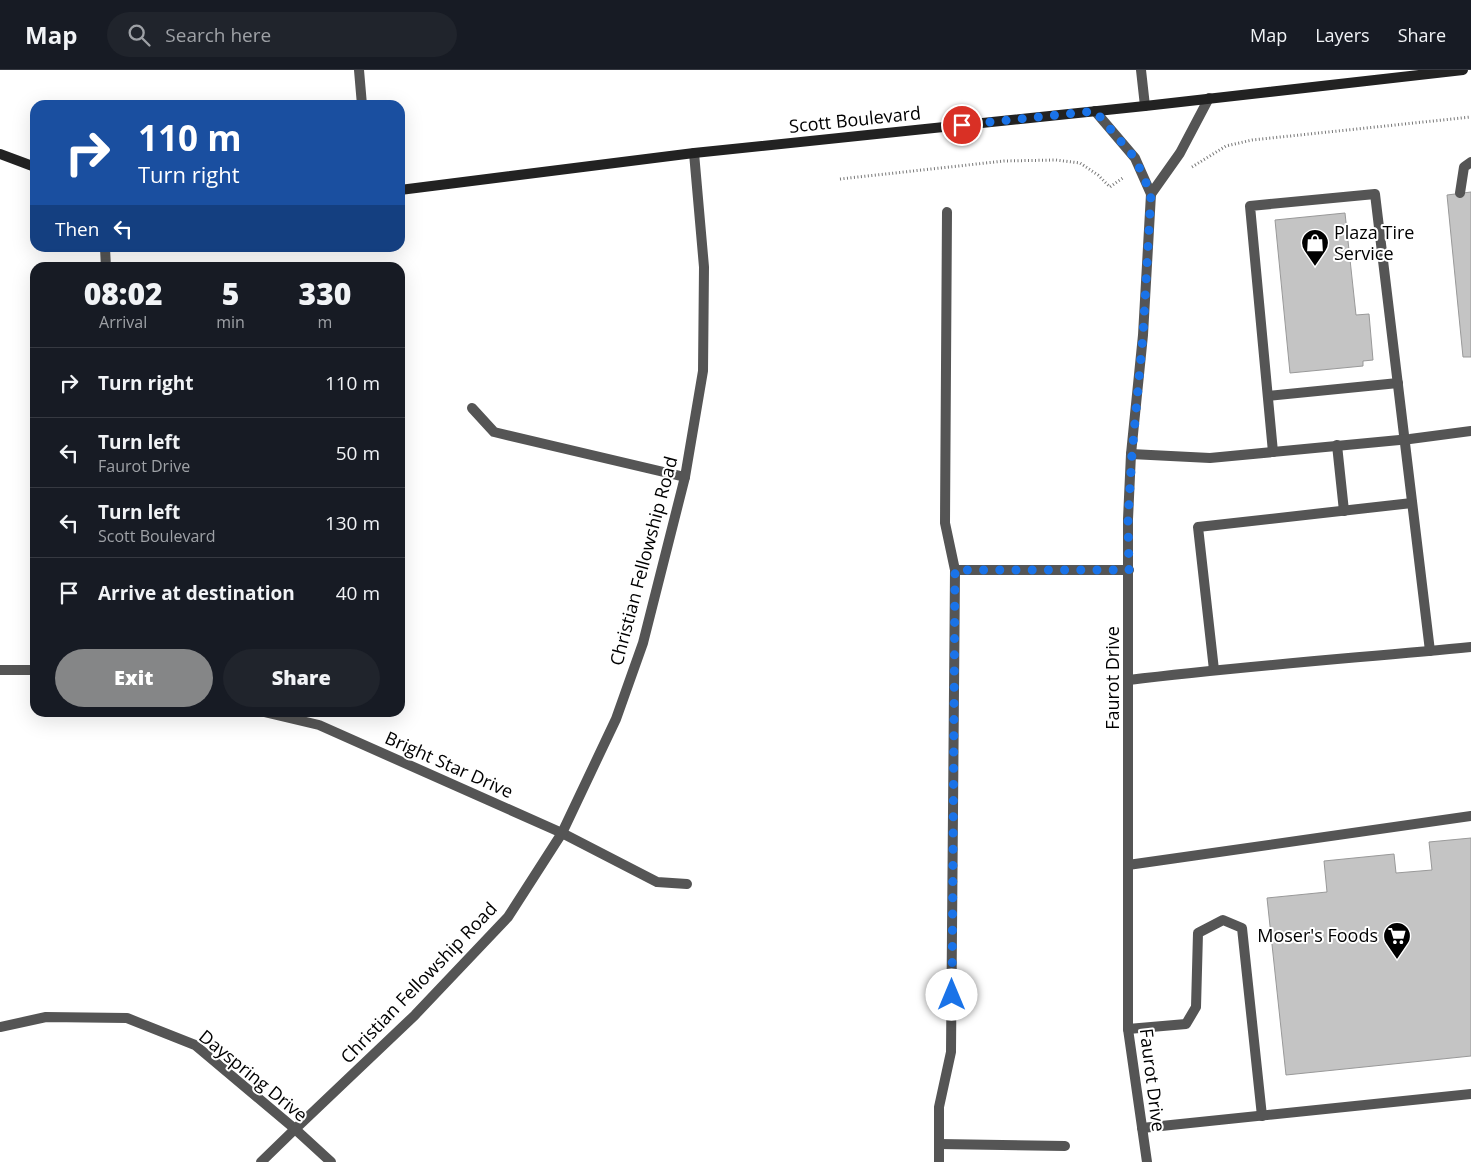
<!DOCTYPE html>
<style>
:root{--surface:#171b24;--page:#20242c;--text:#f1f3f6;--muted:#9ea1a6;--line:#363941;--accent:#858687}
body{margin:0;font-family:"Open Sans",sans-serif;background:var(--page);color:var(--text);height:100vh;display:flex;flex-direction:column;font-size:19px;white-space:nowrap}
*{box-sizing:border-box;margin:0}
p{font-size:16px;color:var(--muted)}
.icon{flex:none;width:28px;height:28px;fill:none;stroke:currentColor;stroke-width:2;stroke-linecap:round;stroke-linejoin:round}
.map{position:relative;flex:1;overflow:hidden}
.side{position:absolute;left:30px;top:192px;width:375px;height:455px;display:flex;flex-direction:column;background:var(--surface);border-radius:15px;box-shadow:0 5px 20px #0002}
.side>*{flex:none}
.hud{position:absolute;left:30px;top:30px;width:375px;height:152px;border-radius:15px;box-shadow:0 5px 20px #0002;background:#1a4fa0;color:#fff;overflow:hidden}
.pin{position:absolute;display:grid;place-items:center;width:42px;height:42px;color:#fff;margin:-21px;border:2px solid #fff;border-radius:50%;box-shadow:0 1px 5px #0007}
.me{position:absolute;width:55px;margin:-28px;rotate:0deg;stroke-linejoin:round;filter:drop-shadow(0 0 4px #0008)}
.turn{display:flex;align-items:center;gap:18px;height:105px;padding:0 25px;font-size:22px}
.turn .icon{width:65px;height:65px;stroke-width:2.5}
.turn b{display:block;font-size:35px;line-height:42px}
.then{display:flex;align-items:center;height:48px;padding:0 25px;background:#0003;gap:10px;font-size:19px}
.eta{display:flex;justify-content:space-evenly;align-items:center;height:85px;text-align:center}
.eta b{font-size:30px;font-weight:800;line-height:35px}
.cta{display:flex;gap:10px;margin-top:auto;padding:10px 25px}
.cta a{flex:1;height:58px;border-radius:30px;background:var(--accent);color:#fff;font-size:20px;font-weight:800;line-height:58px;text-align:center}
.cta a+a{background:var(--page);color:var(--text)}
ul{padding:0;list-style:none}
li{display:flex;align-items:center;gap:15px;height:70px;padding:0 25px;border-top:1px solid var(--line)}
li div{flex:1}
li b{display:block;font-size:19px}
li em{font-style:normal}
header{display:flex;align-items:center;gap:30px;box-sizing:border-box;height:70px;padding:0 25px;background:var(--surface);border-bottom:1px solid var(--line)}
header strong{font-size:24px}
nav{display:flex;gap:28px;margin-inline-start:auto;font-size:18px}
.search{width:350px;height:45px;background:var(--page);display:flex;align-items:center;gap:12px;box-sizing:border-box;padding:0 18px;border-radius:28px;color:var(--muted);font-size:19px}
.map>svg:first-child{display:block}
</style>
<header>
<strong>Map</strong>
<div class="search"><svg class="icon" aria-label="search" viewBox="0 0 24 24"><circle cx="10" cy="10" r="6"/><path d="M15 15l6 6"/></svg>Search here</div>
<nav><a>Map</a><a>Layers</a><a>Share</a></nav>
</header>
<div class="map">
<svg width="1471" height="1092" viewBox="0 0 1471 1092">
<rect width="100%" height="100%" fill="#fff"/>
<g fill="#c4c4c4" stroke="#999">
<path d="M1471,122v165h-8l-16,-162z"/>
<path d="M1345,143l11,102 13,-1 4,46 -10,1v5l-73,7 -15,-153z"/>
<path d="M1471,768v218l-185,19 -19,-177 60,-6 -3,-31 70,-7 2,19 36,-3 -3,-28z"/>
</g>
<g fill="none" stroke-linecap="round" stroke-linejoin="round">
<g stroke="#777" stroke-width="3" stroke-dasharray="1 2.5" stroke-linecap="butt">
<path d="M1192,97l34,-21 26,-6 219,-23"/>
<path d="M840,109l164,-18 52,-1 24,3 18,12 12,12 14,-10"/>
</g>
<g stroke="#555" stroke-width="10">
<path d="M1460,123l4,-26 7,-5"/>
<path d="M1268,326l130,-13"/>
<path d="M1337,375l7,66"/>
<path d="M1273,382l-23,-246 125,-12 55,457"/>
<path d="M1131,384l79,4 200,-19 61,-8"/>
<path d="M955,500h174"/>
<path d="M1214,600l-16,-143 214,-24"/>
<path d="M1129,610c114,-14 228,-22 342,-33"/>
<path d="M1128,795l343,-49"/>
<path d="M1128,959l58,-5 10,-17 2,-74 25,-13 19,8 20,188"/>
<path d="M1142,1058l329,-34"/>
<path d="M939,1074l126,2"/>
<path d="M261,1092l34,-33"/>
</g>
<g stroke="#555" stroke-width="10">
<path d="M359,0l3,35"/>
<path d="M1141,0l4,36"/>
<path d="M1095,41l40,47 16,36 -8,141 -12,119 -3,65v510l19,133"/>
<path d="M1151,124l29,-41 29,-55"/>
<path d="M105,178l1,20"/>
<path d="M472,338l22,24 191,45"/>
<path d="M0,600h35"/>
<path d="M264,642l55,13 243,108 95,49 30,2"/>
<path d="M0,957l46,-10 81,1 68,27 100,84 36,33"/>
<path d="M295,1059l120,-114 93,-98 54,-84 54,-114 27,-76 42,-166 18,-106 1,-104 -10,-114"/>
<path d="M939,1092v-55l12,-55 4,-482 -10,-47 2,-311"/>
</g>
<g stroke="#222" stroke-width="10">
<path d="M0,84l35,13"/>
<path d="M400,120l294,-37 451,-47 318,-36"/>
</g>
</g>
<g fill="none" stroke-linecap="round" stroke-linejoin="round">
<path stroke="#1a73e8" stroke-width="9" stroke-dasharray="0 16.2" d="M952,925l3,-425h174l-1,-51 4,-65 11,-119 8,-141 -16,-36 -40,-47 -133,14"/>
</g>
<defs>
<symbol id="shop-pin" viewBox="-11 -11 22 30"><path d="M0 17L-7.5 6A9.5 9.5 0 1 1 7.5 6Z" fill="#000" stroke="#fff"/><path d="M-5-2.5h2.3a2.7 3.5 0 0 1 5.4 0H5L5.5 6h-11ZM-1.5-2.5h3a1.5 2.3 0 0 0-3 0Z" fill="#fff"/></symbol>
<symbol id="supermarket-pin" viewBox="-11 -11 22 30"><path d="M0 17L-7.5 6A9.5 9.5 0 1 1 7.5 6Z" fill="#000" stroke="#fff"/><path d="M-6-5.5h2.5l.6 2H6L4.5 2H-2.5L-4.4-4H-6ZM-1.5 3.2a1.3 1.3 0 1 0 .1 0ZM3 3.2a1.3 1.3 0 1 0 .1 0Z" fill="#fff"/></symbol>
</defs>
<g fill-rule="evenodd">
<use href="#shop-pin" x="1299" y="157" width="32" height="43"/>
<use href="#supermarket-pin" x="1381" y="850" width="32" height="43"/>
</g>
<g text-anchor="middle" stroke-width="4" stroke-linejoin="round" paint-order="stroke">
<g font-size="18" fill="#000" stroke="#fff">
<text transform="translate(855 50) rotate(-6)" y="6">Scott Boulevard</text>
<text transform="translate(644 491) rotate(-75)" y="6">Christian Fellowship Road</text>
<text transform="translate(1113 608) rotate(-90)" y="6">Faurot Drive</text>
<text transform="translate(449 695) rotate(24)" y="6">Bright Star Drive</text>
<text transform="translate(419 913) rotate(-46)" y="6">Christian Fellowship Road</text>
<text transform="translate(253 1006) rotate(39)" y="6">Dayspring Drive</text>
<text transform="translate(1152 1010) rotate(83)" y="6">Faurot Drive</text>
</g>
<g font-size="18" fill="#000" stroke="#fff" text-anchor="start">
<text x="1334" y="169">Plaza Tire<tspan x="1334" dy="21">Service</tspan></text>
<text x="1378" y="872" text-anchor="end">Moser's Foods</text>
</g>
</g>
</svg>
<div class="pin" style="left:962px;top:55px;background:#d93025"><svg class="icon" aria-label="arrive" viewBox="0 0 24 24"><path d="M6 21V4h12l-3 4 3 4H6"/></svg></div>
<svg class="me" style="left:952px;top:925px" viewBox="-20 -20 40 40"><circle r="19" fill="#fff"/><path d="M0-13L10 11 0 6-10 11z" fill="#1a73e8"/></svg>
<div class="hud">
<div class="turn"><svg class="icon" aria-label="right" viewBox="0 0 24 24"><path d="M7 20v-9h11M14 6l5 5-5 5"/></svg><div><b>110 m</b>Turn right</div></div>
<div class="then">Then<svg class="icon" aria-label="left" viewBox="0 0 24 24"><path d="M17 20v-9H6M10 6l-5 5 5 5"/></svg></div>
</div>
<section class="side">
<div class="eta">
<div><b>08:02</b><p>Arrival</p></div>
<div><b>5</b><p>min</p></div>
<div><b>330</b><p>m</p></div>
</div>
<ul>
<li><svg class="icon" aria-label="right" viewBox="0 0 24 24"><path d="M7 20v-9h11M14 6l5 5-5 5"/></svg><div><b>Turn right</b></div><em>110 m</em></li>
<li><svg class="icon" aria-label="left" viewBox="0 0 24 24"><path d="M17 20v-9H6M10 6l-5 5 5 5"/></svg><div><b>Turn left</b><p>Faurot Drive</p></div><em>50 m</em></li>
<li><svg class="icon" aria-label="left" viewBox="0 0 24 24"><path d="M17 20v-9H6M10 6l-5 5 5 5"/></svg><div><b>Turn left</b><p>Scott Boulevard</p></div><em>130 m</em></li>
<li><svg class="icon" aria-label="arrive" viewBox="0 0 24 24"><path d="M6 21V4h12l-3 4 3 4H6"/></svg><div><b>Arrive at destination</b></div><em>40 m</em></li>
</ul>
<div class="cta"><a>Exit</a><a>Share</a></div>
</section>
</div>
